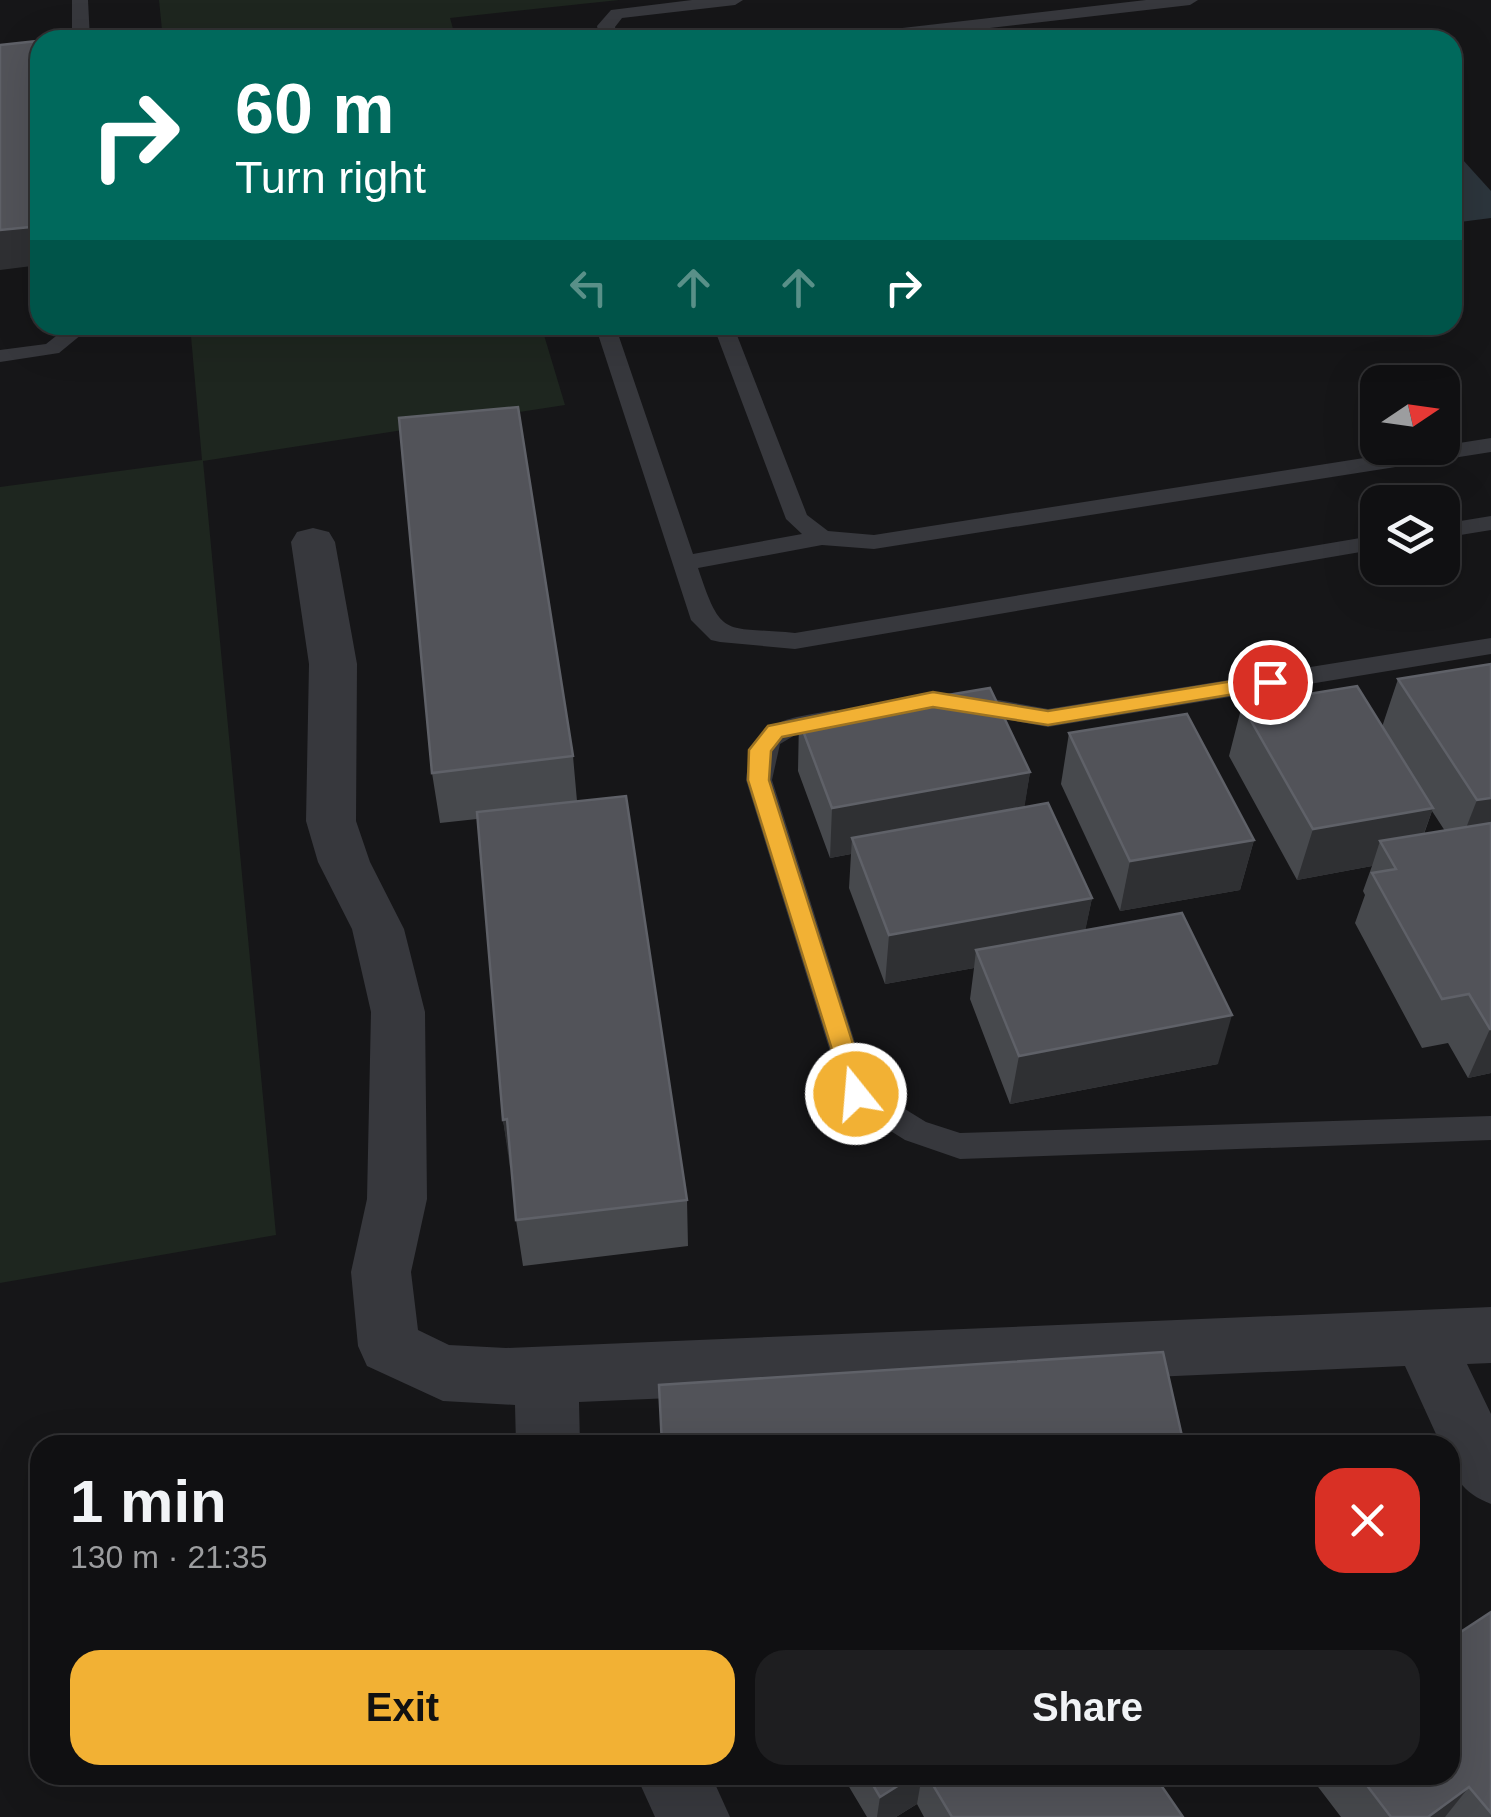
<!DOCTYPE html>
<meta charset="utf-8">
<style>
:root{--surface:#101012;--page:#1e1e20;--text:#f1f3f6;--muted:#9c9d9f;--line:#303032;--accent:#f2b134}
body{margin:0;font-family:Helvetica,sans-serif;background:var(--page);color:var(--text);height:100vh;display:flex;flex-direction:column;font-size:38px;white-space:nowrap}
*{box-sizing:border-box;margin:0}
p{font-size:32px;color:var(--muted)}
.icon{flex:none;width:55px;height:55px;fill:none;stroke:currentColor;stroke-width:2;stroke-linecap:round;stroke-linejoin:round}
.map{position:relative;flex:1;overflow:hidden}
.drawer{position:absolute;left:30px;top:1435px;width:1430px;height:350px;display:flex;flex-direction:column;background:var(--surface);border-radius:30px;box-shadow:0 10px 40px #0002,0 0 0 2px var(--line)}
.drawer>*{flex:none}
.hud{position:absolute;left:30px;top:30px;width:1432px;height:305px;border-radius:30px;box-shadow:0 10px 40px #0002,0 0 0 2px var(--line);background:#00695c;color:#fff;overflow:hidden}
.needle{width:65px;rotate:77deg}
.tools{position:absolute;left:1360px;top:365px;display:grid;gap:20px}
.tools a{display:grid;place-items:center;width:100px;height:100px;border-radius:20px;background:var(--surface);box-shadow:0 10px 40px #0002,0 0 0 2px var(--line);font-size:50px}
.pin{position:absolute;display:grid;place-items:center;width:85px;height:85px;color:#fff;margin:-42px;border:5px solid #fff;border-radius:50%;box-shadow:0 2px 10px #0007}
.me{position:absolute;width:110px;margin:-55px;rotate:343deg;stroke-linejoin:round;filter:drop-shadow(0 0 8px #0008)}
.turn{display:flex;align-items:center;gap:35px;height:210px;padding:0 40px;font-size:45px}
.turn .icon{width:130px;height:130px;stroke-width:2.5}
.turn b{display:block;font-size:70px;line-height:85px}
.lanes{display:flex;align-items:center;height:95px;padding:0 40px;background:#0003;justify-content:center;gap:50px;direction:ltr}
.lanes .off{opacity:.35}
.round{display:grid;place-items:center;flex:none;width:105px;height:105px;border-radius:30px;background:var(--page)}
.overview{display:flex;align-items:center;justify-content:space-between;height:170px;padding:0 40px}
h1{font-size:60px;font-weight:600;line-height:75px}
.primary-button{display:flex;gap:20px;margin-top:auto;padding:20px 40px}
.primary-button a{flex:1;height:115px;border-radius:30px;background:var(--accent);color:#111;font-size:40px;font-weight:600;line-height:115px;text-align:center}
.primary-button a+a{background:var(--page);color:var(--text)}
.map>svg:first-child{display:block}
</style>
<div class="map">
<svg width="1491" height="1817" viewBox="0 0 1491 1817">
<rect width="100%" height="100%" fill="#161618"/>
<g fill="#1e261f">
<path d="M159,0h460l-169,18 6,22h-293z"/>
<path d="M190,325h351l24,80 -362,56 73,774 -276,48v-796l202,-27z"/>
</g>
<path fill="#2c353c" d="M1453,149l38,42v27l-31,4 -7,-4z"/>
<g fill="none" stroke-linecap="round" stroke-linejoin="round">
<g fill="#37383d" fill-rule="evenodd">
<path d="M72,0h16l2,40h-18z"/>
<path d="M692,0h51l-8,5 -113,13 -7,9 3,13h-18l-3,-14 14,-16z"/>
<path d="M1146,0h52l-8,5 -304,35h-54l9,-5z"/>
<path d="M70,325h23l-34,28 -59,9v-12l46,-6z"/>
<path d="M595,325h20l78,229 109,-20 -16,-15 -73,-194h20l74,190 21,16 46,4 617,-97v14l-617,97 -52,-4 -124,23c24,72 25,58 97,65l583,-98v14l-583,100 -75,-7 -9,-2 -20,-20z"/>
<path d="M1491,516v14l-49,8v-14z"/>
<path d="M1491,638v16l-443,73 -83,-15 -13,-9 13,-9 83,15z"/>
<path d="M834,710l13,9 -4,6 -48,10 -15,9 -8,36 97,307 57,35 34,11 531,-17v24l-531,19 -55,-19 -59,-37 -100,-323c6,-61 36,-60 88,-70z"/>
</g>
<g fill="#37383d" fill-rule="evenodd">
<path d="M313,528l16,4 6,10 22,122 -1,157 14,41 34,67 21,83 2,187 -16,73 7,58 31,15 57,3 985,-41v56l-24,1 24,50v90c-28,-11 -41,-28 -41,-59h-9l-36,-79 -826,36 1,43h-64l-1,-40 -72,-4 -76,-35 -9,-20 -7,-74 16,-73 4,-187 -19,-83 -34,-67 -12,-41 3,-157 -18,-122 6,-10z"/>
<path d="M636,1775h75l19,42h-75z"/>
</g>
</g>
<g fill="#47494d" fill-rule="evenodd">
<path d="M1491,664v409l-23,5 -20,-35 -26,5 -67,-125 10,-28 -2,-4 9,-25 -75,14 -68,-124 13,-51 140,22 16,-48zM1432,811l13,20 -21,3z"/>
<path d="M799,720l231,52 -6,35 68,91 -7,32 133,134 -208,40 -40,-105 4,-31 -89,16 -36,-96 2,-34 -21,4 -32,-87z"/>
<path d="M1069,733l185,107 -14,50 -120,21 -59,-127z"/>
<path d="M573,756l4,45 110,399 1,46 -165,20 -7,-46 -5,-53 -8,-47 -26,-301 -37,4 -8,-50z"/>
<path d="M1491,1612v205h-150l-32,-42h141l6,-140z"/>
<path d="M842,1775h312l29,42h-259l-7,-13 -21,13h-29z"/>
</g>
<g fill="#2f3033">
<path d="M38,41l2,9v110z"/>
<path d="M40,226v39l-40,5v-40z"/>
<path d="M1030,772l-8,51 -170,15 -1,16 -21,4 2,-50z"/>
<path d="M1491,798v47l-34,6 20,-51z"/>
<path d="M1433,808l-18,50 -35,-17 -8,25 -75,14 16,-51z"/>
<path d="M1254,840l-14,50 -120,21 10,-50z"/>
<path d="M1092,898l-10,49 -106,3 -2,18 -89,16 4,-49z"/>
<path d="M1232,1015l-14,49 -208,40 9,-48z"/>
<path d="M1490,1029h1v44l-23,5z"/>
<path d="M507,1119l7,48 -4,1 -7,-48z"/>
<path d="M915,1775h7l-5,29 -21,13h-19l3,-20z"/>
<path d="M1469,1787l-24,30h-17z"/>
</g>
<g fill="#525359" stroke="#5f6168" stroke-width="2.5">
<path d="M38,41l2,185 -40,4v-185z"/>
<path d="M518,407l55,349 -141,17 -33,-355z"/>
<path d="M1491,664v134l-14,2 -79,-121z"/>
<path d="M1357,686l76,122 -120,21 -71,-124z"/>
<path d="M990,688l40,84 -198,36 -33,-88z"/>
<path d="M1187,714l67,126 -124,21 -61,-128z"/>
<path d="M626,796l61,404 -171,20 -9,-101 -4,1 -26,-308z"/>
<path d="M1048,803l44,95 -203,37 -37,-97z"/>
<path d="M1491,823v206h-1l-21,-35 -27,5 -70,-126 24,-4 -16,-28z"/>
<path d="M1182,913l50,102 -213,41 -43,-106z"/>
<path d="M1163,1352l21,93h-522l-3,-60z"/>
<path d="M1491,1612v201l-22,-26 -41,30h-37l-32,-42h91v-147l6,7z"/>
<path d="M867,1775h48l-35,22z"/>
<path d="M927,1775h227l29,42h-231z"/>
</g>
<path fill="#f2b134" stroke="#9d7322" stroke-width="2.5" d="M1270,675l7,2 3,5 -3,5 -229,38 -115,-18 -151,30 -11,14 -2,29 100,314 -4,7h-17l-100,-321 1,-30 19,-24 165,-34 115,19z"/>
</svg>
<div class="tools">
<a><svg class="needle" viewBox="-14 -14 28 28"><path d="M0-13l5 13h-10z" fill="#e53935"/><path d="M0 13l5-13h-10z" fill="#9c9d9f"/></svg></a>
<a><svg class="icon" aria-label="layers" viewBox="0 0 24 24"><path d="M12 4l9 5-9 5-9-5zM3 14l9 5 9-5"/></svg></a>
</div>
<div class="pin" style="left:1270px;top:682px;background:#d93025"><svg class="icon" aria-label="arrive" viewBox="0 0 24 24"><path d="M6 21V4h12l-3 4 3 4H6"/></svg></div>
<svg class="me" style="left:856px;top:1094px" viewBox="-20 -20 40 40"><circle r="17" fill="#f2b134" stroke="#fff" stroke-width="3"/><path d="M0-11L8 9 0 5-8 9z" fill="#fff"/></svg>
<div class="hud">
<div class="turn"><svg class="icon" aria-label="right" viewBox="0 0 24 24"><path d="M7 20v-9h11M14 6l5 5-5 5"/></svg><div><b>60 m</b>Turn right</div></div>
<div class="lanes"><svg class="icon off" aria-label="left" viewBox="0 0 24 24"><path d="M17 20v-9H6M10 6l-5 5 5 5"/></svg><svg class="icon off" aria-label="ahead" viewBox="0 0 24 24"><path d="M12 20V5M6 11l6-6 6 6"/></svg><svg class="icon off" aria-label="ahead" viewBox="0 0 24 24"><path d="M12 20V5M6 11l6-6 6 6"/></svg><svg class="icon" aria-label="right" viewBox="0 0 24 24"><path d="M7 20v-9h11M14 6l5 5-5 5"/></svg></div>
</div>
<section class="drawer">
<div class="overview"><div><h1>1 min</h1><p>130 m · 21:35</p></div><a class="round" style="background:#d93025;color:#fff"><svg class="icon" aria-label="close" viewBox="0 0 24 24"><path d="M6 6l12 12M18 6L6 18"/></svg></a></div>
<div class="primary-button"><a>Exit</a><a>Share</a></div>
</section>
</div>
